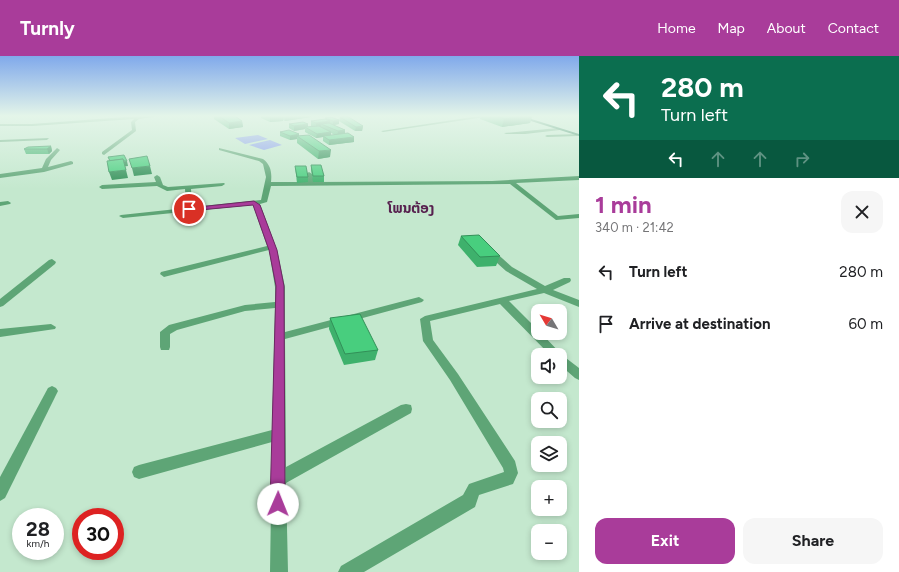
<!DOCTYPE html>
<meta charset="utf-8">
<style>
:root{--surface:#fff;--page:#f6f6f6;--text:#202124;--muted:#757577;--accent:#a93c9a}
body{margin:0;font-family:Figtree,"Noto Sans Lao",sans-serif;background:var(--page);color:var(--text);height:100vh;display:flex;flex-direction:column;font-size:15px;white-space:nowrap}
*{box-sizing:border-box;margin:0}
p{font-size:13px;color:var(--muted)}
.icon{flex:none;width:22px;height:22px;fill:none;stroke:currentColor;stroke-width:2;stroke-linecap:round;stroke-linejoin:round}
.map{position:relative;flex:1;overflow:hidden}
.details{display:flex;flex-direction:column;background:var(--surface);width:320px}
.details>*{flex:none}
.top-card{background:#0b6e4f;color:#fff;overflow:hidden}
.needle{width:26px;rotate:308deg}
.tools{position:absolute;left:531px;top:248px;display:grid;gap:8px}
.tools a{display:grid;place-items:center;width:36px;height:36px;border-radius:8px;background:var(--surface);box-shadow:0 2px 6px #0003;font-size:20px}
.speed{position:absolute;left:12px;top:452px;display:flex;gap:8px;font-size:20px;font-weight:700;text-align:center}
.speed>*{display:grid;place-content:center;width:52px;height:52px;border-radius:50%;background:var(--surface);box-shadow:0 2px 6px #0003;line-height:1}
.speed small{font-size:10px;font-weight:400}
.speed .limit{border:6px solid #d22;background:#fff;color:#111}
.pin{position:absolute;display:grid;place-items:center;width:34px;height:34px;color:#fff;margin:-17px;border:2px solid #fff;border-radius:50%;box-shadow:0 1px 4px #0007}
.me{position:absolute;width:44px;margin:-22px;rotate:1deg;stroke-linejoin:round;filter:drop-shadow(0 0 3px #0008)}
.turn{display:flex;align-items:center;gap:14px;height:84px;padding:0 16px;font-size:18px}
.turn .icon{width:52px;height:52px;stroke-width:2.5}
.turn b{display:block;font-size:28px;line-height:34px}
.lanes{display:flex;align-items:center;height:38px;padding:0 16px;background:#0003;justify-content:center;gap:20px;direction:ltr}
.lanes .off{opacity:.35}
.round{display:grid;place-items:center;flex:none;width:42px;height:42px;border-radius:12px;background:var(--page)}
.headline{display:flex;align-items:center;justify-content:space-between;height:68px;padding:0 16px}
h1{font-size:24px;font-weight:700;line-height:30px;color:var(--accent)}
.button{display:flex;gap:8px;margin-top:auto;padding:8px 16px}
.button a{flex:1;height:46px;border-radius:12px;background:var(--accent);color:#fff;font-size:16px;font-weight:700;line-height:46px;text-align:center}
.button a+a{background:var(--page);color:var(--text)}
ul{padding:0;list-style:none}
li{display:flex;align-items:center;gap:12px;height:52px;padding:0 16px}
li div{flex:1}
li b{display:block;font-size:15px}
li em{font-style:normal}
header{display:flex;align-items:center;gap:24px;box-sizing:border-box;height:56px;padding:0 20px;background:var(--accent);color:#fff}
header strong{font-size:19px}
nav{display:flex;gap:22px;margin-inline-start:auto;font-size:14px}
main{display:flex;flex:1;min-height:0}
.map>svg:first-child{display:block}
</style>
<header>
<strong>Turnly</strong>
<nav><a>Home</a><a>Map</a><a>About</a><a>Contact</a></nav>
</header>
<main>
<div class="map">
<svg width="579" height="516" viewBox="0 0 579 516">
<rect width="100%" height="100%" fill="#c4e8ce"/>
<g fill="#8598f0">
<path d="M258,79l10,4 -23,5 -10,-6z"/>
<path d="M270,84l12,5 -18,5 -15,-5z"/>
</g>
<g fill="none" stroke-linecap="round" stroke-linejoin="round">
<g fill="#5ea576" fill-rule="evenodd">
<path d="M137,60h24l-22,3 -4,3 1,9 -32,24 -2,-1v-2l30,-22 -1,-8 3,-3 -102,7h-32v-2h32z"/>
<path d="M479,60h13l-109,16 -2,-1z"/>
<path d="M576,60h3v1h-2z"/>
<path d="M558,72l2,2 -35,4h-19l-2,-1z"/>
<path d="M579,78l-2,2 -30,1 -2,-1 2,-1z"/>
<path d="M49,82l-2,2 -47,2v-2z"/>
<path d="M57,92l3,2 -9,10 -3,7 23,-6 2,1v2l-29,8 -44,6v-4l42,-6 4,-9z"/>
<path d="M219,92l44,11c8,6 9,14 8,23h37l-2,-8 3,-2 3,2 2,8 178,-1 87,-5v4l-63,3 42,33 21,-2v4l-23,2 -46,-36 -239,2 -4,16 -7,2 17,46 8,37v45l134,-35 5,3 -2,2 -137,37 1,128 115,-62 5,-1 5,1 1,4 -1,4 -125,70 2,89h-18l2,-130 -133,37 -5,-2 -2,-5 2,-5 5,-2 133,-35 3,-122 -30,3 -68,19 -7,4v13l-1,3h-8l-1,-3v-15l9,-7 76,-20 30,-3v-15l-6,-37 -105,27 -4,-3 1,-2 106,-26 -14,-41 -130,13 -4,-2 2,-1 65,-7 -1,-19 -18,2 -10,-5 -55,3 -3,-2 3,-2 54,-3 -2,-5 3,-2 3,2 3,8 5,2 56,-4 1,1 -3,2 -31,3 1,18 69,-7 5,-23 -3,-13 -4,-3 -40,-11z"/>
<path d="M8,145l3,2 -1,1 -10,2v-4z"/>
<path d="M487,194h6l19,17 33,19 19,-8h6l1,2 -1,2 -17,8 26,10v7l-35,-14 -35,8 29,29v3h3l21,22 17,13v12l-4,-2 -15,-13v-10h-10l-50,-51 -70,17 3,19 25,34 57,87 3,12 -5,11 -34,11 -4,12 -111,65h-26l3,-6 122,-71 6,-11 35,-12 -1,-4 -53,-88 -27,-39 -3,-22 5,-3 112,-27 -31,-18 -19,-17z"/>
<path d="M52,203l4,3 -1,2 -52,42 -3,1v-8l49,-39z"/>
<path d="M51,268l5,3 -1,2 -55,8v-8z"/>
<path d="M52,330l4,2 2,3 -53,107 -5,3v-24l48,-89z"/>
</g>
<path fill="#026736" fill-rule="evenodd" d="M522,60l57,18v2l-64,-20z"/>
</g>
<g fill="#3eb16c" fill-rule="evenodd">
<path d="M214,60h21l7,5 1,6 -14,2 -15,-10z"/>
<path d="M261,60h50v1l-26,4 -2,-1v1l-13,1 -9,-4z"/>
<path d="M481,60h51l-2,7 -28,4 -22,-8z"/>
<path d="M340,61l23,9 -1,5h-7l-16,-10z"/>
<path d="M325,62l14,2v4l-5,1 11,5v4l9,8 -25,3 -6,-4v-4l-7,1 -11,-6v-3l-11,2 -5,-3v-4l19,3 5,-1h-2v-5l14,-2zM331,77l4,2h-4z"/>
<path d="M280,76l19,4 31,21 -12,2 -21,-16v-4l-7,1 -10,-4z"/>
<path d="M51,90l1,5 -3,3h-23l-2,-5z"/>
<path d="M311,109l13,11v6h-11l-2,-12z"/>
<path d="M295,110l13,11v5l-11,1z"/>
<path d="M461,180l39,20 -4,10 -19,1 -19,-22z"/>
<path d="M330,262l48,32 -3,10 -31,5 -15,-36z"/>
</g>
<g fill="#329058">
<path d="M283,60v5l-13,1v-4z"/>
<path d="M285,60h26v1l-26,4z"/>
<path d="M521,60h11l-2,7 -28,4 2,-8z"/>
<path d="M339,64v4l-6,1v-4z"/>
<path d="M242,65l1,6 -14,2v-6z"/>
<path d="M330,65v4l-9,-1v3l-5,1v-5z"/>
<path d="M308,68v4l-3,-1v2l-11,2v-5z"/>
<path d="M363,70l-1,5h-7l1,-4z"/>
<path d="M345,74v5l-8,1 1,-5z"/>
<path d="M331,76v4h-8v1l-7,1 1,-4z"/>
<path d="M299,78v3l-2,-1v3l-7,1v-4z"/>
<path d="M354,81v5l-25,3v-5z"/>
<path d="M51,90l1,5 -3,3 -2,-5z"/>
<path d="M331,94l-1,7 -12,2 1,-8z"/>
<path d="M127,105l1,5 -16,2 -2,-5z"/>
<path d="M150,110l2,8 -18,2 -2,-8z"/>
<path d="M126,114l2,8 -16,2 -3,-8z"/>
</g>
<g fill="#48ce7e" stroke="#329058">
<path d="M219,60h16l7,5 -13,2z"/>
<path d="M266,60h17l-13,2z"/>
<path d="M347,60l16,10 -7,1 -16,-10z"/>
<path d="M498,60h23l-17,3z"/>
<path d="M331,61l8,3 -6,1 -8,-3z"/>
<path d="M325,63l5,2 -14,2 -5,-2z"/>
<path d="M303,66l5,2 -14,2 -5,-2z"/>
<path d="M329,67l16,7 -7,1 -17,-7z"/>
<path d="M319,70l12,6 -14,2 -12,-7z"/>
<path d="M289,74l10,4 -9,2 -10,-4z"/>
<path d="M348,77l6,4 -25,3 -6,-4z"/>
<path d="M309,79l22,15 -12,1 -22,-15z"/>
<path d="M51,90l-4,3h-23l4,-2z"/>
<path d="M124,99l3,6h-3l-1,-2 -13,2 -2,-4z"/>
<path d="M147,100l3,10 -18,2 -3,-9z"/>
<path d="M123,103l3,11 -17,2 -2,-11z"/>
<path d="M311,109h10l3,11h-11z"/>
<path d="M295,110h11l2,11h-11z"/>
<path d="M479,179l21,21 -20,1 -19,-21z"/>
<path d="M360,258l18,36 -33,4 -15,-36z"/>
</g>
<linearGradient id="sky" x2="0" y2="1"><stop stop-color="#80a9eb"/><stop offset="0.45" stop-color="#e4f5e9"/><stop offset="1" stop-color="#e4f5e9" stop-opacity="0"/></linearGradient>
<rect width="579" height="133" fill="url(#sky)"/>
<path fill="#a93c9a" stroke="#6e2764" d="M254,145l6,4 17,45 7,36 1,218 -2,5 -5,2 -5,-2 -3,-5 6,-218 -7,-36 -16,-45 -64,6 -3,-2 3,-1z"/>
<g text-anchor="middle" stroke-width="4" stroke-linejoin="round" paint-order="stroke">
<g font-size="14" font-weight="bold" fill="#57214f" stroke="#c4e8ce">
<text x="411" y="157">ໂພນຕ້ອງ</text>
</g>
</g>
</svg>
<div class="tools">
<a><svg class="needle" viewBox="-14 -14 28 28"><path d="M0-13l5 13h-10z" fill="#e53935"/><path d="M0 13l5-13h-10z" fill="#757577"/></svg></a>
<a><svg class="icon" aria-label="sound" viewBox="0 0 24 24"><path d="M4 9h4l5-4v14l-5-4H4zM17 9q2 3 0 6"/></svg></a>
<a><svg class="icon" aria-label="search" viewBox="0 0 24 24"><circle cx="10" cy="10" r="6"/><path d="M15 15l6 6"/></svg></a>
<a><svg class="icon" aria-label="layers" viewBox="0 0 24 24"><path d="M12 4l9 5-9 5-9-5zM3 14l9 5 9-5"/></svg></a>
<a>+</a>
<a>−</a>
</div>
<div class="speed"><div>28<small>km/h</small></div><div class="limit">30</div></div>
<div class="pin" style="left:189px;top:153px;background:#d93025"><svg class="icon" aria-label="arrive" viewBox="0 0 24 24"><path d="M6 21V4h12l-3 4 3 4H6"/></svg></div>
<svg class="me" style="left:278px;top:448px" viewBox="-20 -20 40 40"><circle r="19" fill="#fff"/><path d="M0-13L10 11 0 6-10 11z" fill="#a93c9a"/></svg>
</div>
<section class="details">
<div class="top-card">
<div class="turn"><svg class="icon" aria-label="left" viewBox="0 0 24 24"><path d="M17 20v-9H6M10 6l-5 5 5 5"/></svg><div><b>280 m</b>Turn left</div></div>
<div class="lanes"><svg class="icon" aria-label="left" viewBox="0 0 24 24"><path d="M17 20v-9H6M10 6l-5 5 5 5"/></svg><svg class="icon off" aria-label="ahead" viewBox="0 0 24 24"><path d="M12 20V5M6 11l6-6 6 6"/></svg><svg class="icon off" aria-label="ahead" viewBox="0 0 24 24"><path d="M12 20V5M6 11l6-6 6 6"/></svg><svg class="icon off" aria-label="right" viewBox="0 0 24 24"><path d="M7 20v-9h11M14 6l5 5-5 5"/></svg></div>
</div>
<div class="headline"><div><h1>1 min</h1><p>340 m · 21:42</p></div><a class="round"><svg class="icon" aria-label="close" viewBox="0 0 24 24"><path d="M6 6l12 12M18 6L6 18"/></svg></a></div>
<ul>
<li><svg class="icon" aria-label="left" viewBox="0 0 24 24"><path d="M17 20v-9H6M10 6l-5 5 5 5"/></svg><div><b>Turn left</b></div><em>280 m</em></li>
<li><svg class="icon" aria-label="arrive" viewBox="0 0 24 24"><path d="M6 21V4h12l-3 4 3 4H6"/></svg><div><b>Arrive at destination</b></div><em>60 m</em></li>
</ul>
<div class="button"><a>Exit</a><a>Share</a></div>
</section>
</main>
